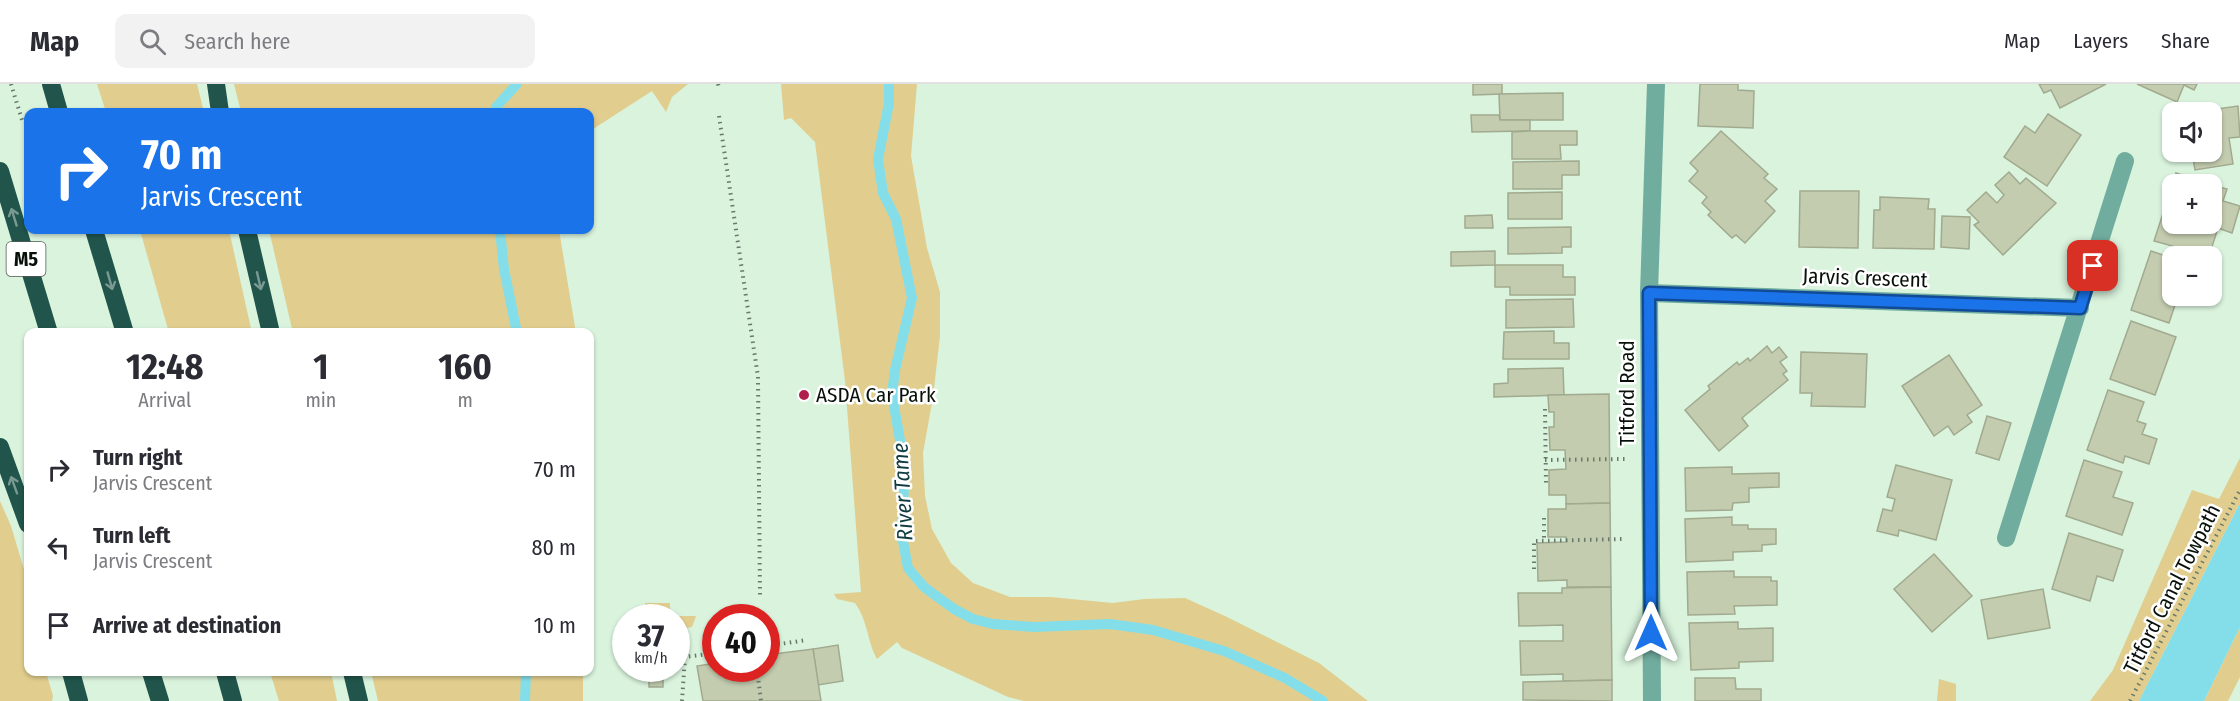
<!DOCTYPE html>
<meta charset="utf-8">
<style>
:root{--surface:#fff;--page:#f2f2f3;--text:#2b2b33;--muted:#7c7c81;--line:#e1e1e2}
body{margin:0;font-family:"Fira Sans Condensed",sans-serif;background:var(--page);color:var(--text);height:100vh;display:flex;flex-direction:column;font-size:22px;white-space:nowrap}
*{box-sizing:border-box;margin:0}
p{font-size:20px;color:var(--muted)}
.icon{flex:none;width:33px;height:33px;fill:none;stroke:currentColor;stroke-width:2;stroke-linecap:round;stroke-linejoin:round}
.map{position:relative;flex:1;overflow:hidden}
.drawer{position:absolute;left:24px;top:244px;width:570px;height:348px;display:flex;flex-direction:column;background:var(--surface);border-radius:12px;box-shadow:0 2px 4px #0004}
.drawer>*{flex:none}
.guide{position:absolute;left:24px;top:24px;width:570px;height:126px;border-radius:12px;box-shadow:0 2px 4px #0004;background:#1a73e8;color:#fff;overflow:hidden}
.tools{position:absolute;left:2162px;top:18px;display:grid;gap:12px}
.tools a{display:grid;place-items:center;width:60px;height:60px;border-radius:12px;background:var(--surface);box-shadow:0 2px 4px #0004;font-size:30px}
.speed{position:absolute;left:612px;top:520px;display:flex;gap:12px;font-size:30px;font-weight:700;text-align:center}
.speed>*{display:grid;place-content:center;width:78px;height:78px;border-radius:50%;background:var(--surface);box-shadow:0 2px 4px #0004;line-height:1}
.speed small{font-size:15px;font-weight:400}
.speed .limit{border:9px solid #d22;background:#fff;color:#111}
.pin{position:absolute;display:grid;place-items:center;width:51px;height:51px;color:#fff;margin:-26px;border-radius:12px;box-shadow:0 3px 9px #0006}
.me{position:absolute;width:66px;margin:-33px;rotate:0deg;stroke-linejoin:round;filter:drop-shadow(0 0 4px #0008)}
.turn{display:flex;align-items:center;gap:21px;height:126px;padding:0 18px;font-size:27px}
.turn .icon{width:78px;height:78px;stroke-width:2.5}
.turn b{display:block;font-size:42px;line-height:51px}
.eta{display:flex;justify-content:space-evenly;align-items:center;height:102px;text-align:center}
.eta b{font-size:36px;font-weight:700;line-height:42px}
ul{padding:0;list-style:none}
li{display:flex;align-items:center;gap:18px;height:78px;padding:0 18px}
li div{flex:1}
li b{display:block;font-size:22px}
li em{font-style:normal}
header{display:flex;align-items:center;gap:36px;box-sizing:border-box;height:84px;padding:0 30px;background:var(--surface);border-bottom:2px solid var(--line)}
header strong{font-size:28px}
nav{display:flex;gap:33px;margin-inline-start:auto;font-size:21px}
.search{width:420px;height:54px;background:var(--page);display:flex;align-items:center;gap:15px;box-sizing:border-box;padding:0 21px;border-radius:12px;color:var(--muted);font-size:22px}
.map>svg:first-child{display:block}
</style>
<header>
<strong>Map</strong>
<div class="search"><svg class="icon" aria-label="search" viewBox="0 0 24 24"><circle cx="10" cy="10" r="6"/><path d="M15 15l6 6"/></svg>Search here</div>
<nav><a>Map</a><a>Layers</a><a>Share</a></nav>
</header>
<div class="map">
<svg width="2240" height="617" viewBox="0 0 2240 617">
<rect width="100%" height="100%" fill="#d9f3dd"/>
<g fill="#e1ce8e">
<path d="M97,0h100l7,28h-98z"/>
<path d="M234,0h454l-16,13 -6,15 -14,-21 -62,40v-19h-349z"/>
<path d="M781,0h136l-6,72 16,92 13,44v44l-7,61 -10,56 2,43 7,33 19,34 22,20 37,14h40l63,6 31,-4 41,-1 42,19 92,46 49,38h-344l-16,-4 -106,-49 -5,-6 -20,17c-10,-18 -9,-38 -22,-56l-18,-4 -3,-5 27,-2 -16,-211 -30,-239 -24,-24 -7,2z"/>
<path d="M140,146h89l23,103h-83z"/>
<path d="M269,146h290l17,103h-283z"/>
<path d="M2240,374v45l-101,198h-49l23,-31 79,-180 27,9z"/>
<path d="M0,417l11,25 17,57v89h18l7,24 -1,5h-52z"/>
<path d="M645,519h25v13h26l-4,11 -15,3 -1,-12h-30z"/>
<path d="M2240,543v50l-12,24h-24z"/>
<path d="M270,588h61l6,29h-58z"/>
<path d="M371,588h212v29h-205z"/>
<path d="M1939,595l17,5v17h-19z"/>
</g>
<path fill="#84dee9" d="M2240,419v124l-36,74h-65z"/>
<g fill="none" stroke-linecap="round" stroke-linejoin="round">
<g stroke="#84dee9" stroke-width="10">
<path d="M889,0v19l-11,56 5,34 13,26 16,79 -17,72 -3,24 10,58 2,37 -3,42 7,37 16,19 30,22 19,10 20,5 41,3 76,-3 43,6 71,21 61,27 38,23"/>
<path d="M495,28l1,-5 21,-23"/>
<path d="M500,146l4,39 13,64"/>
<path d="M525,617l1,-29"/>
</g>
</g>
<g fill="#c3ccaf" stroke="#a1aa8e" stroke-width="1.5">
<path d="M1473,0h29v10l-29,1z"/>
<path d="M1700,0h38v6l16,1 -1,37 -55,-2z"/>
<path d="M2039,0h67l-46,24 -9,-18 -7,3z"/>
<path d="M2137,0h60l-3,6 -10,-5 -7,17z"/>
<path d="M1563,9v27h-63l-1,-26z"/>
<path d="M2238,22l2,31 -11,1 4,26 -38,6 -3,-18h19v-40h-16z"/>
<path d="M2048,30l33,21 -34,51 -43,-29 21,-31 10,7z"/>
<path d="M1471,31h28l1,5h30v11l-58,1z"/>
<path d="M1530,47h47v14h-17l1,14h-49v-27z"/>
<path d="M1721,47l47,43 -4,4 13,11 -12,12 10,10 -30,32 -9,-8 -4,3 -24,-23 3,-3 -9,-9 5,-6 -18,-16 9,-10 -8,-8z"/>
<path d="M1579,77v14h-17v14h-49v-27z"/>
<path d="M2009,88l11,12 6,-6 30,25 -53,52 -29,-30 5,-3 -12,-12 19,-18 11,11 7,-8 -9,-10z"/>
<path d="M2176,89l35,11h-39z"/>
<path d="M2211,101l16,4 -4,12 17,5 -8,27 -14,-5 -9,28 -55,-15 18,-55v38h39z"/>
<path d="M1800,107h59l-1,57 -59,-1z"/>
<path d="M1562,108v27h-54v-26z"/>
<path d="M1880,113l49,2 -1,10h7l-1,40 -61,-1 1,-38h6z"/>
<path d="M1492,131l1,13h-28v-12z"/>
<path d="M1942,132l28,1 -1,32 -28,-2z"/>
<path d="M1571,143v20h-9v6l-54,1v-26z"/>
<path d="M1495,167v14l-44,1v-14z"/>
<path d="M2151,167l21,7v38h6l-9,27 -38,-13z"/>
<path d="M1495,181h68v12h12v18h-65v-8h-15z"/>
<path d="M1573,215l1,28 -68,1v-28z"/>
<path d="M2131,237l45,16 -21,58 -45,-16z"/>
<path d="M1554,247v12h15v16h-66l1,-27z"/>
<path d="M1767,262l5,7 7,-6 8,10 -7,5 7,9 -4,3 5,6 -46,38 6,8 -29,25 -34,-41 25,-21 -2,-3 29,-24 2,3 9,-7 2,3z"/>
<path d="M1801,268l66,2 -2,53 -54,-1 1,-13h-12z"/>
<path d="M1949,271l33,50 -15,10 5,7 -18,13 -6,-9 -14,10 -32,-50z"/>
<path d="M1563,284l1,27 -70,2v-13l14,-1v-14z"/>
<path d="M2108,306l36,12 -7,19 9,3 -4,10 15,5 -8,25 -24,-8 -2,7 -36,-13z"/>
<path d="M1609,310l1,109 -44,1v-9h-17v-25l17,-1 -1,-19h-15l-1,-23h5v-15h-5l-1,-17z"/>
<path d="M1987,332l24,7 -12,37 -23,-7z"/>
<path d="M2084,376l38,12 -9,25 20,6 -11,32 -56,-19z"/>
<path d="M1896,381l56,15 -16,60 -37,-10 -1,6 -21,-5 6,-22 9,2 3,-12 -8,-2z"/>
<path d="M1732,383v7l47,-1v14l-30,1v14l-16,1 -1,7 -46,1 -1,-43z"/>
<path d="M1610,419l1,84h-44v-7l-29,1 -1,-38 29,-1v-5h-18v-28h18v-5z"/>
<path d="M1732,433v8h16v4h28v15l-14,1v6l-29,1v8l-47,2 -1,-43z"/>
<path d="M2069,449l54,17 -10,31 -16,-5 -7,25 -38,-12z"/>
<path d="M1934,470l38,42 -40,36 -38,-43z"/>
<path d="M1734,487v6h37v4h6v24l-43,1 1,8 -47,1 -1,-43z"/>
<path d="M1611,503l1,93 -49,1v-7l-42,1 -1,-34h43v-16l-44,1 -1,-33h44v-5z"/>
<path d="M2043,505l7,39 -62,11 -7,-39z"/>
<path d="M1738,538v7l35,-1v33l-34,1v6l-48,2 -2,-47z"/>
<path d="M838,561l5,36 -25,4 -5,-36z"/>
<path d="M813,565l8,52h-118l-6,-35 19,-3v6h50v-14z"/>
<rect x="649" y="585" width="14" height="18"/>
<path d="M1695,594h40l1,11h25v12h-66z"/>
<path d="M1612,596v21l-89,-1v-18z"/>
</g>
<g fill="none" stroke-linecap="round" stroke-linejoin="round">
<g stroke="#68796b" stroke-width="4" stroke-dasharray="1.5 4.5" stroke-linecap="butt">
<path d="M11,0l11,36"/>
<path d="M718,0l1,4"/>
<path d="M719,32l39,261 2,221"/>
<path d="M1545,325l1,75"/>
<path d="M1545,376l81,-1"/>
<path d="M1544,434v23"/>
<path d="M1534,485v-28l91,-2"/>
<path d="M766,562l41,-6"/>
<path d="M757,585l4,32"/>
<path d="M682,617l3,-44 31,-4"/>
<path d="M2130,617l110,-211"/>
</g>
<g stroke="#71ad9f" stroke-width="18">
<path d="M1649,209l431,15"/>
<path d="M2006,454l119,-377"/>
<path d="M1652,617l-3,-408 7,-209"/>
</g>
<g stroke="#21554b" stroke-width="18">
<path d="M51,0l8,28"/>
<path d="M216,0l4,28"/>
<path d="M0,87l49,162"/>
<path d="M94,146l31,103"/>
<path d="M247,146l24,103"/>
<path d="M0,363l28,77"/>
<path d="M71,588l8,29"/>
<path d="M151,588l9,29"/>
<path d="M225,588l8,29"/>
<path d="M352,588l7,29"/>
</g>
</g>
<defs><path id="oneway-shaft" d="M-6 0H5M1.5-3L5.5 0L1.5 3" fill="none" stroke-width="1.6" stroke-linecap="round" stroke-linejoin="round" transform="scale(1.5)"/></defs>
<g stroke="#7a9993">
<use href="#oneway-shaft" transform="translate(14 133) rotate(-107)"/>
<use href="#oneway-shaft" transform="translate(110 197) rotate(74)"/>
<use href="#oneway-shaft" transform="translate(259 197) rotate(77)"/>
<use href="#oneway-shaft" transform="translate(14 401) rotate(-110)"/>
</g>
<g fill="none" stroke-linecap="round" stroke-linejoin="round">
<defs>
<path id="route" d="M1651,549l-2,-340 431,15 13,-42"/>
</defs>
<use href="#route" stroke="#114b97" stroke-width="15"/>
<use href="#route" stroke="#1a73e8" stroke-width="10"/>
</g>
<circle fill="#b01f4c" stroke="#fff" stroke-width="2" cx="804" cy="311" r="6"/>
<g text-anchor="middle" stroke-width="5" stroke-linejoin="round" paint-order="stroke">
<rect fill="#fff" stroke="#515853" stroke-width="1.5" x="6.5" y="158" width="39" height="34" rx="4.5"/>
<g font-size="20" font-weight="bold" fill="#071009">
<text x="26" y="182">M5</text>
</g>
<g font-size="21" fill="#071009" stroke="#fff">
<text transform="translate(1865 194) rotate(2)" y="7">Jarvis Crescent</text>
<text transform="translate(1627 309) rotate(-90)" y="7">Titford Road</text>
<text transform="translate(2172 505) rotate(-63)" y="7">Titford Canal Towpath</text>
</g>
<g font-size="21" fill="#071009" stroke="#fff" text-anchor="start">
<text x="816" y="318">ASDA Car Park</text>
</g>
<g font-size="22" font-style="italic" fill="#103c40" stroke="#fff">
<text transform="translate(902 408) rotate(-93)" y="8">River Tame</text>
</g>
</g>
</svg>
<div class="tools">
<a><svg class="icon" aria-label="sound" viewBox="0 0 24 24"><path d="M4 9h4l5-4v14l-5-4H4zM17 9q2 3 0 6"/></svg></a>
<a>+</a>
<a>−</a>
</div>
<div class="speed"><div>37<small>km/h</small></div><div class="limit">40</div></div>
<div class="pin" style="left:2093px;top:182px;background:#d93025"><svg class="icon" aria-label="arrive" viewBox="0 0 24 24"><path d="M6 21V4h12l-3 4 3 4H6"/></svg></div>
<svg class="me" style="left:1651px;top:549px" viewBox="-20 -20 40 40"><path d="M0-17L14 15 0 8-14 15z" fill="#1a73e8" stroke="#fff" stroke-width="4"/></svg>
<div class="guide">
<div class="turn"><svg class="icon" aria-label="right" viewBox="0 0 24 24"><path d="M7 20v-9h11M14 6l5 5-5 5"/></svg><div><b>70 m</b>Jarvis Crescent</div></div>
</div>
<section class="drawer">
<div class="eta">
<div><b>12:48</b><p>Arrival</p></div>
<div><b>1</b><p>min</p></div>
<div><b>160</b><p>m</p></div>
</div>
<ul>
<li><svg class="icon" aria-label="right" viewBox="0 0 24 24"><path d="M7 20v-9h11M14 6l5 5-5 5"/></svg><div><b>Turn right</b><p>Jarvis Crescent</p></div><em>70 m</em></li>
<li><svg class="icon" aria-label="left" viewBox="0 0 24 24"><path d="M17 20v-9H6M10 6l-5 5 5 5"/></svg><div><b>Turn left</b><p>Jarvis Crescent</p></div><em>80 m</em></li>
<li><svg class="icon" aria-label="arrive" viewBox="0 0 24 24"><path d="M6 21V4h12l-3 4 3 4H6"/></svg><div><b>Arrive at destination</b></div><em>10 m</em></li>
</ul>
</section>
</div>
